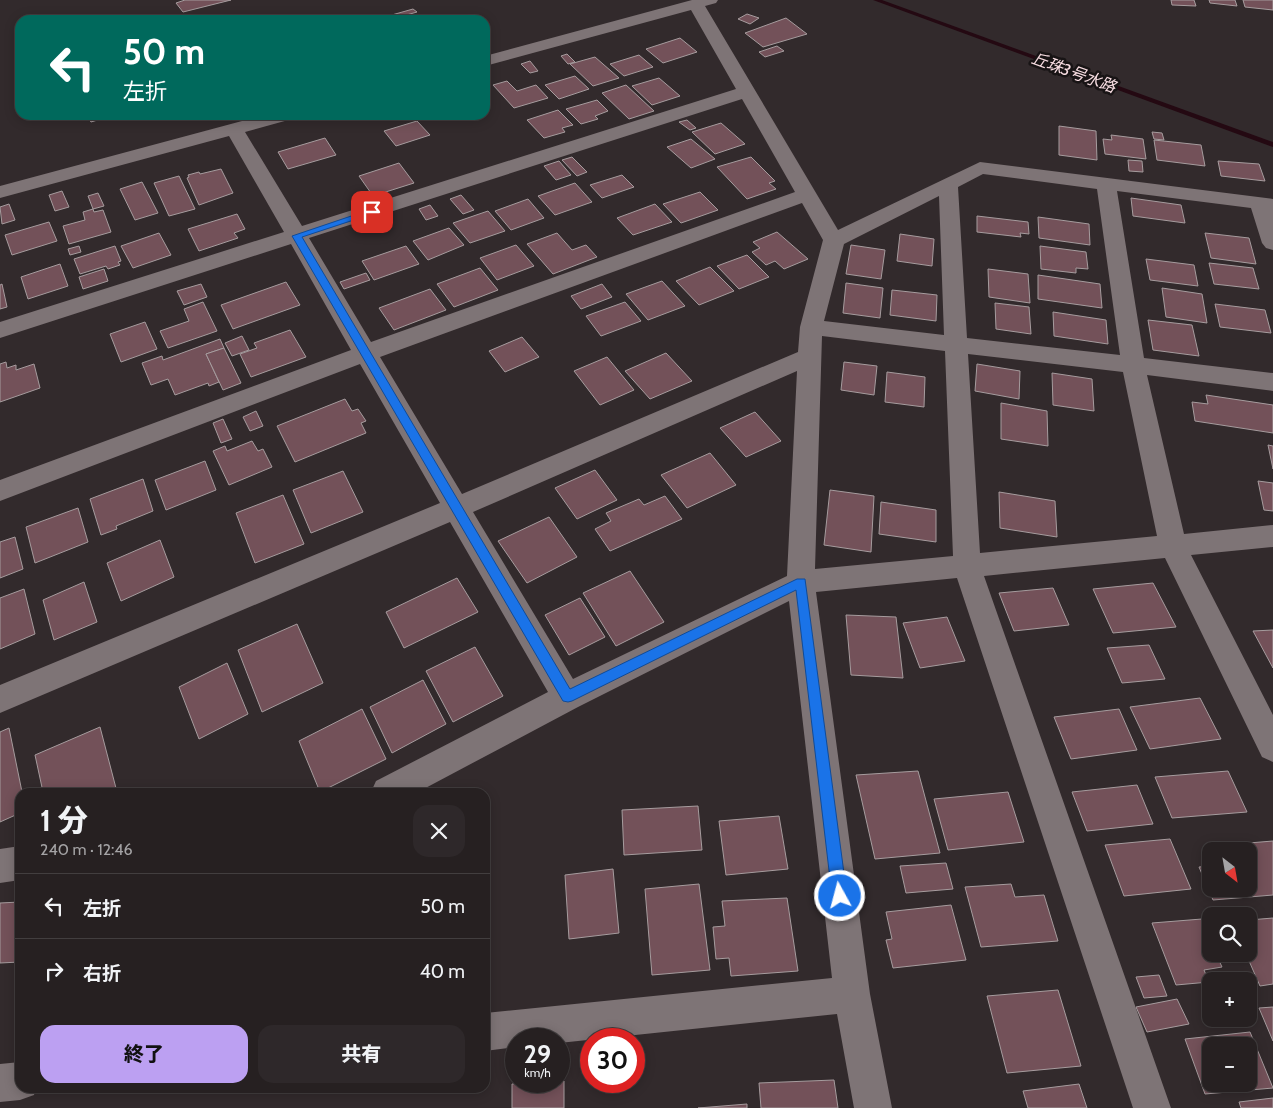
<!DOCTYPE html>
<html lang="ja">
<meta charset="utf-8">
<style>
:root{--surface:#262021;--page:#2e282a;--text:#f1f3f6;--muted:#a4a3a5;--line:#423e3f;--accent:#bca0f2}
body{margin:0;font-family:Cabin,"Noto Sans JP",sans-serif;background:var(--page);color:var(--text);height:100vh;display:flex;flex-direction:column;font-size:19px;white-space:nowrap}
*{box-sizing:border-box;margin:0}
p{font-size:16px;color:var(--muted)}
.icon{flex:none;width:28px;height:28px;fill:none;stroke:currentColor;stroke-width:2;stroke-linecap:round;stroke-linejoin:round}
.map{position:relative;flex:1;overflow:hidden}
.drawer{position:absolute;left:15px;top:788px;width:475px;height:305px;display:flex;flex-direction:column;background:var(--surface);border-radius:15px;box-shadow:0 2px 12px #0003,0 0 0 1px var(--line)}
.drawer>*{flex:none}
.guide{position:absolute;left:15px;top:15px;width:475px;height:105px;border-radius:15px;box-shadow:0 2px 12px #0003,0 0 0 1px var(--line);background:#00695c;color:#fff;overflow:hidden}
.needle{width:32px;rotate:149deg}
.controls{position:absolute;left:1202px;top:842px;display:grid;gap:10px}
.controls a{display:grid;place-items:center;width:55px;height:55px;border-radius:10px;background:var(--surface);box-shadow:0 2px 12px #0003,0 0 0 1px var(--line);font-size:25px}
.speed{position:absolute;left:505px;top:1028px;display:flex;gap:10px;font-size:25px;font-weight:700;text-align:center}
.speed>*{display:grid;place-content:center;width:65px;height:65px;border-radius:50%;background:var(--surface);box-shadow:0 2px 12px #0003,0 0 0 1px var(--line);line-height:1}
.speed small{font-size:12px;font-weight:400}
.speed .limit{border:8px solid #d22;background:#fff;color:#111}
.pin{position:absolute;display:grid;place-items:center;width:42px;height:42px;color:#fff;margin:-21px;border-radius:10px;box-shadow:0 2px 8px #0006}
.me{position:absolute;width:55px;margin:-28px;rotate:353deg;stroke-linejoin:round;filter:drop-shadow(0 0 4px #0008)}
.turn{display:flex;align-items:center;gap:18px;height:105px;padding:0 25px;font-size:22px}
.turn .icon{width:65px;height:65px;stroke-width:2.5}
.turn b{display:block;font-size:35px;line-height:42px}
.round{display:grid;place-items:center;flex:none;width:52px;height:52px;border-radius:15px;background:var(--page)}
.overview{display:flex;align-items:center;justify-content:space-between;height:85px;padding:0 25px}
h1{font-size:30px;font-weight:800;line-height:38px}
.cta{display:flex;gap:10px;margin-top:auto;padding:10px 25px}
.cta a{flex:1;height:58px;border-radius:15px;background:var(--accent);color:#111;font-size:20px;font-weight:800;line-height:58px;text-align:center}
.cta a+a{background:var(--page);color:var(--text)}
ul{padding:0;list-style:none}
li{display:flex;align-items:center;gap:15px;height:65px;padding:0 25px;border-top:1px solid var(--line)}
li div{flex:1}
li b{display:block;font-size:19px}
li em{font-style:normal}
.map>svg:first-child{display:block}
</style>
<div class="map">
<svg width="1273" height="1108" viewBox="0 0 1273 1108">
<rect width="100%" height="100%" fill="#322a2c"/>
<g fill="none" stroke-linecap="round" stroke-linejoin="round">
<path fill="#240912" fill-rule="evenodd" d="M873,0h9l391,142v5z"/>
</g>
<g fill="#735159" stroke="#a69c9e" fill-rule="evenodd">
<path d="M185,0h46l-48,12 -7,-9z"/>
<path d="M1171,0h23l2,6 -24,-1z"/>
<path d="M1209,0h26l2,6 -27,-3z"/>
<path d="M1243,0h30v10l-28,-3z"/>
<path d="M413,9l4,3 -28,8h-15z"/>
<path d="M747,14l12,4 -9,6 -12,-5z"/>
<path d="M786,18l21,16 -44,13 -18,-14z"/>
<path d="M680,38l17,14 -34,11 -17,-14z"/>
<path d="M777,46l7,5 -19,6 -6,-5z"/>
<path d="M567,54l8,8 -7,2 -7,-8z"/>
<path d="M639,55l14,12 -29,9 -14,-12z"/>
<path d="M595,57l24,21 -26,8 -23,-22z"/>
<path d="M530,61l8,10 -8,2 -9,-9z"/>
<path d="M575,76l14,13 -30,10 -14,-14z"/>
<path d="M659,78l21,18 -28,9 -20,-19z"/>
<path d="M507,81l10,10 19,-6 12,13 -34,10 -21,-23z"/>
<path d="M626,85l28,26 -25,8 -27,-26z"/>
<path d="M597,100l11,11 -13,5 3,3 -17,5 -15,-15z"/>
<path d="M558,110l15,15 -11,3 3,4 -21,6 -17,-18z"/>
<path d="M87,115h27l-23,7z"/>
<path d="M687,120l9,8 -6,2 -11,-8z"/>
<path d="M417,121l13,14 -34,11 -12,-15z"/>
<path d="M721,123l24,21 -30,10 -23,-22z"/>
<path d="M1059,126l37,5 1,29 -38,-5z"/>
<path d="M1152,132l10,1 2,7 -10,-1z"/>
<path d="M1111,135l32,4 3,20 -41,-5 -2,-15 9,1z"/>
<path d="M325,138l11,17 -48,14 -10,-17z"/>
<path d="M691,139l24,20 -24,9 -24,-21z"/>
<path d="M1154,140l47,5 4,21 -48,-6z"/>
<path d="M572,157l15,15 -10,4 -15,-16z"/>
<path d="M751,157l24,24 -6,2 7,6 -29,10 -30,-32z"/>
<path d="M1128,160l14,1 1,11 -14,-1z"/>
<path d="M559,161l12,14 -15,5 -12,-14z"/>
<path d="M1218,161l41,3 6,17 -44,-5z"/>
<path d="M399,163l15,20 -41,13 -14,-20z"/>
<path d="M221,169l12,24 -34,12 -12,-27 2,-1 -1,-2 11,-3 1,2z"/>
<path d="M622,175l12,12 -32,11 -12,-13z"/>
<path d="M179,176l16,33 -26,7 -15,-33z"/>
<path d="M142,182l16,31 -23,7 -15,-31z"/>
<path d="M575,183l17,19 -37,13 -17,-19z"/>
<path d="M62,191l7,16 -14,4 -6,-16z"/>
<path d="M700,192l18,18 -37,13 -18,-19z"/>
<path d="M98,193l6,13 -11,3 -5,-13z"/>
<path d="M461,195l13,15 -11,4 -13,-15z"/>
<path d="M1131,198l50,7 4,18 -52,-7z"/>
<path d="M528,199l16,19 -33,12 -16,-19z"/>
<path d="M9,204l6,16 -13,4 -2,-17z"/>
<path d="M655,204l17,18 -39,13 -16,-17z"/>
<path d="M430,205l8,11 -12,4 -7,-11z"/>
<path d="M93,209l1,3 9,-2 8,22 -42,12 -6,-18 22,-6 -2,-8z"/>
<path d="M488,211l17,20 -35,12 -17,-20z"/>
<path d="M237,214l8,15 -11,4 4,5 -39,13 -11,-22z"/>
<path d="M977,216l51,6 1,12 -9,-1 1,4 -44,-5z"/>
<path d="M1038,217l51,7 1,21 -51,-7z"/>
<path d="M49,222l8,19 -45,14 -7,-20z"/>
<path d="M449,228l15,17 -36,15 -15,-19z"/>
<path d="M777,232l31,27 -24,10 -9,-8 -9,4 -14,-13 8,-4 -7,-6z"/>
<path d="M159,233l12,22 -38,13 -12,-22z"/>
<path d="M557,233l15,17 14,-5 11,12 -44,17 -26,-30z"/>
<path d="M1205,233l44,5 7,26 -45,-6z"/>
<path d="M900,234l34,5 -2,27 -35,-5z"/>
<path d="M516,245l18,21 -37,14 -17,-22z"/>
<path d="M851,245l34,5 -4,29 -35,-5z"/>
<path d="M79,246l2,6 -11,3 -2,-6z"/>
<path d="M115,246l6,15 -3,1 2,3 -12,4 -2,-3 -26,8 -6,-15z"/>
<path d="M406,246l13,18 -45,16 -12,-19z"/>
<path d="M1040,246l46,6 2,17 -12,-1v5l-35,-4z"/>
<path d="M747,255l22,22 -30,12 -22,-23z"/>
<path d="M1146,259l48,6 4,21 -48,-6z"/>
<path d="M1209,263l44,5 6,21 -45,-5z"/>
<path d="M60,264l8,22 -40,13 -7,-22z"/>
<path d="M710,267l24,24 -35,14 -23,-24z"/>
<path d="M480,268l18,22 -44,17 -17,-23z"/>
<path d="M104,269l4,12 -25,8 -4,-12z"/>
<path d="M988,269l40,5 2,29 -41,-6z"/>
<path d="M366,273l4,7 -26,9 -4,-7z"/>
<path d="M1038,275l62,9 2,24 -64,-9z"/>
<path d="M662,281l23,25 -37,14 -22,-26z"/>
<path d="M286,282l14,23 -67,24 -12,-24z"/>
<path d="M846,283l37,5 -3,30 -37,-5z"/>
<path d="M2,284l5,23 -7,2v-24z"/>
<path d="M201,284l6,13 -23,8 -7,-14z"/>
<path d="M602,284l10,13 -31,12 -10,-13z"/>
<path d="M1162,288l40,6 5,29 -41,-6z"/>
<path d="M430,289l16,21 -52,20 -15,-22z"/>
<path d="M892,290l45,5 -1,26 -46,-6z"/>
<path d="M203,302l14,29 -49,17 -8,-17 29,-10 -5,-12z"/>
<path d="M625,302l16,19 -40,15 -15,-20z"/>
<path d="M995,303l34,4 2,27 -35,-5z"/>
<path d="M1215,304l50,6 6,23 -51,-6z"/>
<path d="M1053,312l53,8 2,24 -54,-8z"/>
<path d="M1148,320l44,5 7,31 -46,-6z"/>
<path d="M145,322l12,27 -36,13 -11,-28z"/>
<path d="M290,330l16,27 -55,20 -11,-23 17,-6 -3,-5z"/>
<path d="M242,336l7,14 -17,6 -7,-13z"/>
<path d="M522,337l17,20 -34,15 -16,-21z"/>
<path d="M220,339l4,9 -18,6 13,28 -10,4 -1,-3 -33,12 -7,-16 -17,6 -9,-22 20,-7 1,4z"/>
<path d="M224,348l17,35 -18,7 -17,-36z"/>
<path d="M666,353l26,28 -42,18 -25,-28z"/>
<path d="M607,357l27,33 -34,15 -26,-34z"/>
<path d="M6,362l1,6 9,-3v5l18,-6 6,24 -40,14v-38z"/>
<path d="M844,362l33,4 -3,29 -33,-5z"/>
<path d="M977,364l43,7 -1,28 -44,-8z"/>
<path d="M887,372l38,5 -1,30 -39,-5z"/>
<path d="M1052,373l40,6 2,32 -41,-6z"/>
<path d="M1206,395l67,10v28l-78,-12 -3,-19 16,2z"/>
<path d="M345,399l7,12 6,-2 8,12 -5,2 5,10 -71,29 -18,-36z"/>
<path d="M1001,403l46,8 1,35 -47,-7z"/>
<path d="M256,411l7,15 -13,5 -7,-14z"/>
<path d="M755,412l26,29 -35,16 -26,-29z"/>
<path d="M223,419l9,20 -11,4 -8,-20z"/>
<path d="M252,441l6,10 5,-2 9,18 -43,18 -16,-34 12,-5 2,5z"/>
<path d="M1268,445l5,1v23z"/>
<path d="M710,453l26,32 -49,23 -26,-33z"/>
<path d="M205,461l11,29 -50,20 -11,-30z"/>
<path d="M595,470l22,30 -40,19 -22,-31z"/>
<path d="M343,471l20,41 -52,21 -18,-43z"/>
<path d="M143,479l10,32 -37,15 1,3 -16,6 -11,-36z"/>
<path d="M1258,481l15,2v28l-9,-1z"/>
<path d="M830,490l44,6 -3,56 -47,-7z"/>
<path d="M999,492l56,9 2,36 -57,-9z"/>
<path d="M283,495l21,49 -49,19 -19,-50z"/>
<path d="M665,496l17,23 -72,32 -15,-22 16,-8 -5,-8 33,-14 5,6z"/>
<path d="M881,502l55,8v32l-57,-8z"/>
<path d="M78,508l10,34 -53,21 -9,-36z"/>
<path d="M549,517l28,40 -50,26 -29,-42z"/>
<path d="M15,537l8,32 -23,9v-36z"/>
<path d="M160,540l14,37 -53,24 -14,-38z"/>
<path d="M630,571l34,51 -48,24 -33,-53z"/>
<path d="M457,578l21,34 -74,36 -18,-36z"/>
<path d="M84,582l13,40 -43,18 -11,-40z"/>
<path d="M1153,583l23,44 -63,6 -20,-44z"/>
<path d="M1053,588l16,37 -55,6 -15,-38z"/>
<path d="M24,589l11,45 -35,15v-51z"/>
<path d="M580,598l25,39 -36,18 -24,-40z"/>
<path d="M846,615l50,2 7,61 -52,-3z"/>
<path d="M947,617l18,44 -45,7 -17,-45z"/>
<path d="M297,624l26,59 -61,29 -24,-62z"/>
<path d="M1273,630v38l-20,-37z"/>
<path d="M1149,645l16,34 -43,4 -15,-35z"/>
<path d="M475,647l28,49 -50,26 -27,-51z"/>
<path d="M227,663l21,51 -49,25 -20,-52z"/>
<path d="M423,680l23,44 -54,29 -22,-46z"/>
<path d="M1200,698l21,41 -71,10 -20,-42z"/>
<path d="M362,709l24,50 -66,33 -21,-51z"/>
<path d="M1119,709l18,41 -66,9 -17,-42z"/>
<path d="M100,727l17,65h-74l-8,-37z"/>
<path d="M9,728l13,64h-2v21l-20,9v-90z"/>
<path d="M918,771l22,82 -65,6 -19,-84z"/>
<path d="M1228,771l19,41 -75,6 -17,-41z"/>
<path d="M1137,785l16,39 -66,7 -15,-39z"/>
<path d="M1008,792l16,50 -76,8 -14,-51z"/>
<path d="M698,806l4,44 -78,5 -2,-45z"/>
<path d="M779,816l9,53 -62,6 -7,-54z"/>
<path d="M1170,839l21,50 -67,7 -19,-51z"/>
<path d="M1273,841v54l-60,5 -14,-33 12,-1v23h38v-38h-35l-2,-5z"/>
<path d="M946,863l7,26 -47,4 -6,-27z"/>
<path d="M613,869l6,64 -50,6 -4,-64z"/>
<path d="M699,884l11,86 -58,5 -7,-86z"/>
<path d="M1011,884l4,13 29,-2 14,46 -77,6 -16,-60z"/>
<path d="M787,898l11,73 -67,5 -2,-18 -13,1 -3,-32 12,-1 -3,-25z"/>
<path d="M20,902v60l-20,1v-60z"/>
<path d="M951,905l15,55 -73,8 -7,-28 6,-1 -6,-27z"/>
<path d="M1273,918v66l-13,2 -14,-32h3v-34z"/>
<path d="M1202,919l9,23v12h5l6,13 -18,3 5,12 -33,3 -24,-62z"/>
<path d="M1159,975l8,21 -23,2 -8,-21z"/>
<path d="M1058,990l23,76 -74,7 -20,-77z"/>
<path d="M1177,999l12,25 -42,8 -11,-25z"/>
<path d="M1273,1007v34l-14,-33z"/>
<path d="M1250,1032l23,56 -68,6 -20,-55zM1211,1046h38v38h-38z"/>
<path d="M834,1080l4,28h-77l-2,-25z"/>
<path d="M564,1081v27h-52v-24z"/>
<path d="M1079,1084l8,24h-59l-5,-17z"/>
<path d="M1273,1098v10h-32l-2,-6z"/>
<path d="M747,1104v4h-49z"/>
</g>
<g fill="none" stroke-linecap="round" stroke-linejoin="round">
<g fill="#7e7476" fill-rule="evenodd">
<path d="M692,0h26l-2,3 -11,3 133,224 142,-68 293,37v51l-7,-2 -4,-5 -11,-35 -134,-17 27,167 129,15v18l-126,-16 37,159 89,-9v22l-82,8 82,160v47l-11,-5 -97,-199 -181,18 187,532h-38l-176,-530 -141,14 54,402 22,114h-38l-17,-94 -278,29v-4h-43v8l-31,4v-38l347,-35 -43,-377 -211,106 -160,85h-47l5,-11 172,-89 -98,-170 -450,191v-28l440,-182 -80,-139 -360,137v-21l351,-130 -60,-106 -291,94v-16l284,-90 -55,-96 -229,62v-12l264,-71h30l-2,4 -47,13 57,94 434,-137 -45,-79 -206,56v-10zM742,99l53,93 -424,150 -62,-104zM983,174l114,15 23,166 -153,-17 -9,-151zM939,196l5,139 -120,-14 20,-77zM802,203l21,37 -23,87 -2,25 -336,142 -82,-137zM822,336l123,15 8,205 -138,13zM968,354l155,18 34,164 -177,17zM797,371l-10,205 -214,103 -100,-167z"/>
<path d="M20,846v34l-20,3v-34z"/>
<path d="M20,1062v26h16l-2,7 -14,5 -20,2v-38z"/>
</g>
</g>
<path fill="#1a73e8" stroke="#114b97" d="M372,209l4,3 -1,1 -73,24 268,452 227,-110h8l42,317 -2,5 -5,2 -5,-2 -3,-5 -36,-306 -224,111 -4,1 -5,-1 -271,-465z"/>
<g text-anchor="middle" stroke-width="5" stroke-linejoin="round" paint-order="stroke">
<g font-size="16" font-style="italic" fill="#f8dde2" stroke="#181415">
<text transform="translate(1074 72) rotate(20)" y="6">丘珠3号水路</text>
</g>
</g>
</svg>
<div class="controls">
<a><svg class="needle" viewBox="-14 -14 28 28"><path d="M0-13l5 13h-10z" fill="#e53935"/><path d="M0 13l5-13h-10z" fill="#a4a3a5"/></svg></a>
<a><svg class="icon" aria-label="search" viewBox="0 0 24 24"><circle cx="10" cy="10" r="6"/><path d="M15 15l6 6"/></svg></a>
<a>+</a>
<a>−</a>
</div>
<div class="speed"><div>29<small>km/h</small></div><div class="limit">30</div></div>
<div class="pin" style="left:372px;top:212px;background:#d93025"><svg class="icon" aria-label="arrive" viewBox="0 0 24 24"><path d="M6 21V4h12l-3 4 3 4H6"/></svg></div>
<svg class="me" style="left:840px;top:896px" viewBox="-20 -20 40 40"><circle r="17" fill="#1a73e8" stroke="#fff" stroke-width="3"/><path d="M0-11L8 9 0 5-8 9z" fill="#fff"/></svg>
<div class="guide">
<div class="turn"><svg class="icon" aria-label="left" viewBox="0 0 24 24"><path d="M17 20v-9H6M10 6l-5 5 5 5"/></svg><div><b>50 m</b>左折</div></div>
</div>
<section class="drawer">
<div class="overview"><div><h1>1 分</h1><p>240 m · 12:46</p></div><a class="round"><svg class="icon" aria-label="close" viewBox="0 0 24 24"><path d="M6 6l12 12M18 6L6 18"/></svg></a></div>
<ul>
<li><svg class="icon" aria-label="left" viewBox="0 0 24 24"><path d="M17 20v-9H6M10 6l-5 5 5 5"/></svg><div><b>左折</b></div><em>50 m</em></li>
<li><svg class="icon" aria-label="right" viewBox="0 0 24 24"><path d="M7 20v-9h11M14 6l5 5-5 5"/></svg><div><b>右折</b></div><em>40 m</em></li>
</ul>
<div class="cta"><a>終了</a><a>共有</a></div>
</section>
</div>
